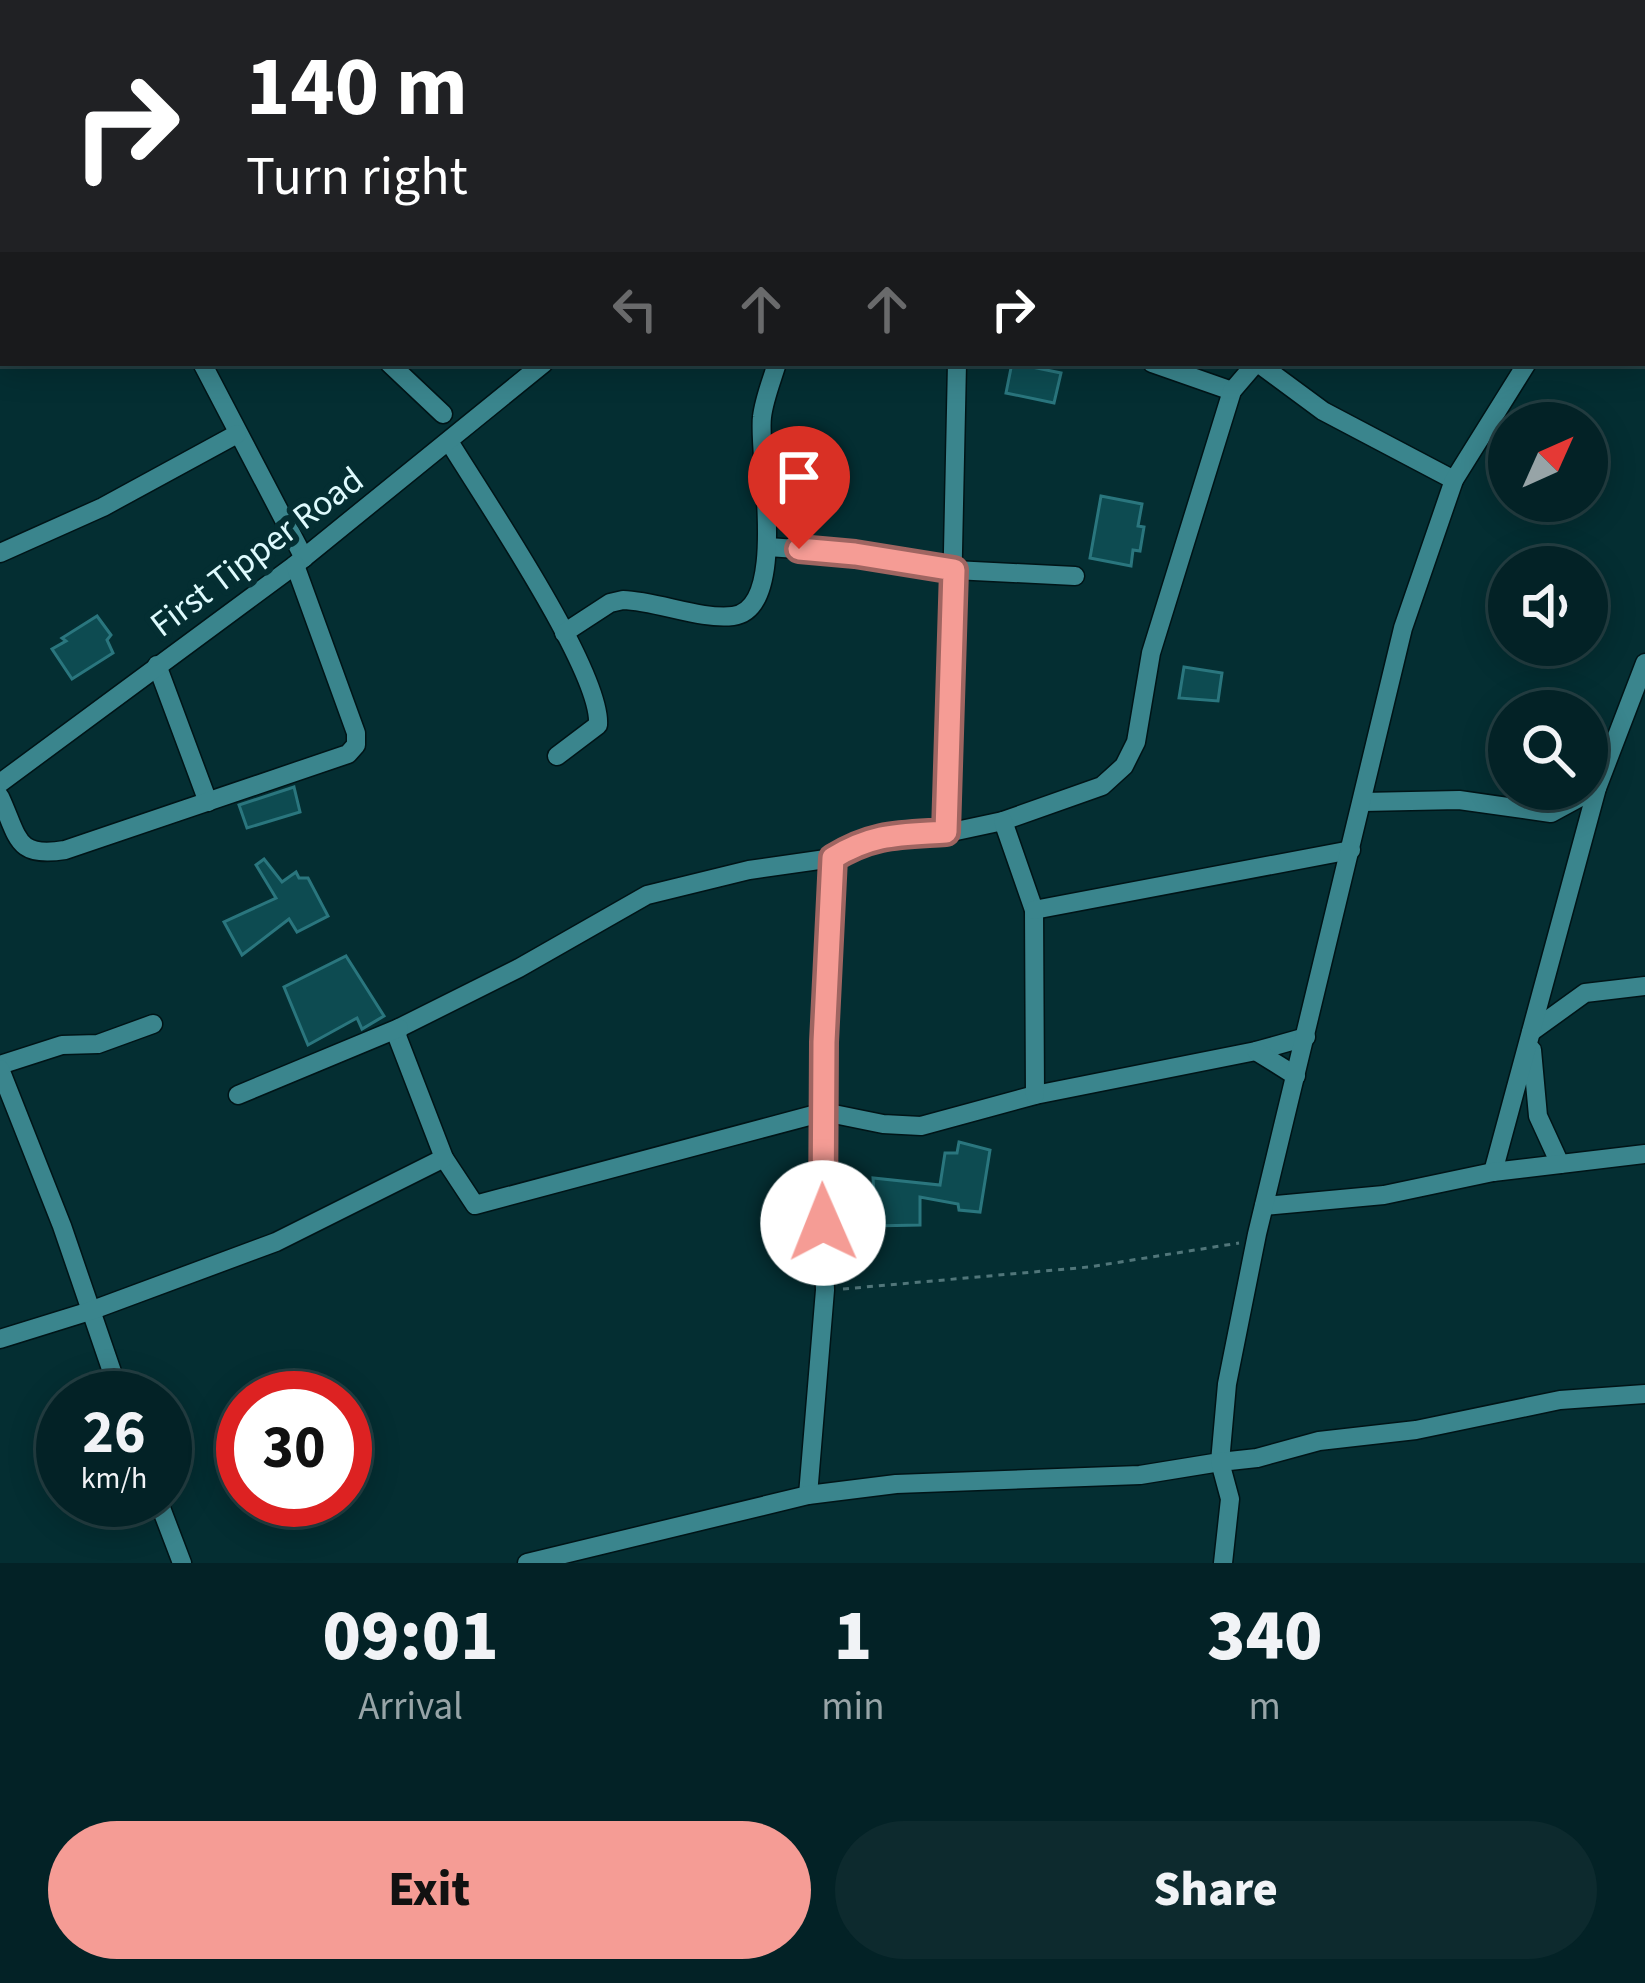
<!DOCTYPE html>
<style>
:root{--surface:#032226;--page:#0d2a2e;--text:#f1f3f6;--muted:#97a4a7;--line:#243f43;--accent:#f59c95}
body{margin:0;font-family:"Source Sans 3",sans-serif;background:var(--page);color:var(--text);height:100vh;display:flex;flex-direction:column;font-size:45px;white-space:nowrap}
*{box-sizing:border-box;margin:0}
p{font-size:39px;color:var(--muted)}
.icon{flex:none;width:66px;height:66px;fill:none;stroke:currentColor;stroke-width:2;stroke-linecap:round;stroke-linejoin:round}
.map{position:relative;height:1563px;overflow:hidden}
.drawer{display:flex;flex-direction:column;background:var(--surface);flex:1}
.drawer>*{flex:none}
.hud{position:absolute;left:0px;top:0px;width:1647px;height:366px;box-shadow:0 6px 30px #0003,0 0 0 3px var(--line);background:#202124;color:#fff;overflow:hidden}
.needle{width:78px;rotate:45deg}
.buttons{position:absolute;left:1488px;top:402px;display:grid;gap:24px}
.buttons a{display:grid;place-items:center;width:120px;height:120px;border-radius:50%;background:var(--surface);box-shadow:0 6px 30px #0003,0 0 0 3px var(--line);font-size:60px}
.speed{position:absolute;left:36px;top:1371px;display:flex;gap:24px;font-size:60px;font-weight:700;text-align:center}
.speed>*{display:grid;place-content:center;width:156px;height:156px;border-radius:50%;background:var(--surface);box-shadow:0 6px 30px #0003,0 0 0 3px var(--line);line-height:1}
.speed small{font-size:30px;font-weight:400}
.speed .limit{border:18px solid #d22;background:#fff;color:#111}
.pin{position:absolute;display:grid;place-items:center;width:102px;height:102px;color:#fff;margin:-123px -51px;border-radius:50% 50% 50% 0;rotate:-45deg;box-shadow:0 0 12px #0007}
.pin .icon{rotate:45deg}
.me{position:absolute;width:132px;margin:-66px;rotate:359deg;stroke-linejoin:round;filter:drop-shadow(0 0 9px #0008)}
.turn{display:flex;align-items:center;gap:42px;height:252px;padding:0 48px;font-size:54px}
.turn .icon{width:156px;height:156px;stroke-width:2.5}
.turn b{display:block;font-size:84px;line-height:102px}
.lanes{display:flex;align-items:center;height:114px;padding:0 48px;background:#0003;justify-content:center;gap:60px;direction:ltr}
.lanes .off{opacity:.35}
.eta{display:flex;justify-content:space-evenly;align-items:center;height:204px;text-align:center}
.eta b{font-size:72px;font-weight:800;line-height:84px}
.cta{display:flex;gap:24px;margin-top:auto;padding:24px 48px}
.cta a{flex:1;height:138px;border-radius:72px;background:var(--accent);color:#111;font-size:48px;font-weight:800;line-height:138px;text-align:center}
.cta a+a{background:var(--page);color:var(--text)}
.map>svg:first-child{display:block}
</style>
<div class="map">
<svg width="1645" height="1563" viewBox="0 0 1645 1563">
<rect width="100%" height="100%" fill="#042e32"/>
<g fill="#0d4b51" stroke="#2a767e" stroke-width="3">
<path d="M1012,363l49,10 -7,30 -48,-10z"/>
<path d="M1101,496l41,8 -4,22 6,1 -4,24 -7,-1 -2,16 -41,-8z"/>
<path d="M97,616l14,19 -4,5 6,13 -41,26 -20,-30 14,-8 -4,-3z"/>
<path d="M1184,667l38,6 -4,28 -39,-3z"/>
<path d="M294,787l6,25 -53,16 -8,-23z"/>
<path d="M264,859l18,23 14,-10 3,6h9l20,38 -31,16 -8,-13 -47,36 -18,-33 52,-24 -20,-33z"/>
<path d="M346,956l38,60 -22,13 -5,-11 -49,27 -24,-58z"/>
<path d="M959,1142l31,8 -10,62 -21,-2 -1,-6 -38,-7v28l-48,1 1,-11 -10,1 -1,-20 12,-2 -1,-16 67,7 5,-32h12z"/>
</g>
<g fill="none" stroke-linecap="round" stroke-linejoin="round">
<defs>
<g id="street">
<path d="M593,0l4,3"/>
<path d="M1642,0l3,1"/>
<path d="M353,3l3,-3"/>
<path d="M501,3l3,-3"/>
<path d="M644,3v-3"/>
<path d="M886,3l3,-3"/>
<path d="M1197,3l1,-3"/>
<path d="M1443,3l1,-3"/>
<path d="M1644,155l1,-2"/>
<path d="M0,348l3,-1"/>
<path d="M202,363l102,195"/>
<path d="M389,363l54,51"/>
<path d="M1152,363l80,28"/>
<path d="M1256,363l-24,28 -81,262 -15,89 -12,24 -22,20 -99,35 -56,12 -55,1 -31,7 -28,17 -84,12 -102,25 -128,73 -120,60 -2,8 47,122 31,47 349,-93 59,12 38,2 114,-31 221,-44 50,-14"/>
<path d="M1258,363l65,48 131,69"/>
<path d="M450,443c33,54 152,229 148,282l-41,31"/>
<path d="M768,547l87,6 99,17 121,6"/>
<path d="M0,553l103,-46 134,-73"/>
<path d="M564,633l46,-30 13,-3c34,1 78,20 110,16 57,-7 24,-162 29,-199 2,-18 10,-37 15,-54"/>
<path d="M157,665l51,137"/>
<path d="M0,783l295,-218 249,-202"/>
<path d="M0,797c19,41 15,61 65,53l283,-96 8,-9v-12l-61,-168"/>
<path d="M1363,802l96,-2 92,13 46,-25"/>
<path d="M1003,821l31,89 1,185"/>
<path d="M947,833l10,-470"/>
<path d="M1034,910l317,-60"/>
<path d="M1531,1032l54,-39 60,-7"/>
<path d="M1532,1050l6,66 22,48"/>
<path d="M1256,1051l40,25"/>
<path d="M0,1065l62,-20 36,-1 55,-20"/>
<path d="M0,1069l62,157 59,172"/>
<path d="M238,1095l161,-67"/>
<path d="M1493,1172l104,-384 48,-125"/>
<path d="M1264,1206l120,-11 109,-23 152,-18"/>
<path d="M0,1339l90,-28 186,-69 168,-84"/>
<path d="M808,1495l17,-205 -3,-100 2,-147 9,-185"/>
<path d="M158,1500l24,63"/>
<path d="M527,1563l281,-68 88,-11 244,-9 80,-13 7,-78 30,-150 146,-606 51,-148 73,-117"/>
<path d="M1223,1563l7,-64 -10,-37 37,-4 62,-17 97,-11 144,-30 85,-6"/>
</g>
</defs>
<use href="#street" stroke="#001417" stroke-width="21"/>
<path stroke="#51767a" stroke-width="3" stroke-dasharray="6 6" stroke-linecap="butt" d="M843,1289l246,-22 150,-24"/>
<use href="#street" stroke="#3a858d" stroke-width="18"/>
</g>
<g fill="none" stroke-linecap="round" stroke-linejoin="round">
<defs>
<path id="route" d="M799,549l56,5 99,16 -8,262c-46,3 -72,1 -113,26l-9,184 -1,181"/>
</defs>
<use href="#route" stroke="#9f6561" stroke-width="30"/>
<use href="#route" stroke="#f59c95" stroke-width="21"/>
</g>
<g text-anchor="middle" stroke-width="12" stroke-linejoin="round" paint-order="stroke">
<g font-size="36" fill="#defafd" stroke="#042e32">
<text transform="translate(256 551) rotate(-37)" y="13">First Tipper Road</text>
</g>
</g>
</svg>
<div class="buttons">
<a><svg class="needle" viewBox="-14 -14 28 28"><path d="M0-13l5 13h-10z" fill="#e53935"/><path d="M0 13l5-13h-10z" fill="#97a4a7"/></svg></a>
<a><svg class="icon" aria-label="sound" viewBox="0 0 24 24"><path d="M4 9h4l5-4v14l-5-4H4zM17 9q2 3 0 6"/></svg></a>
<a><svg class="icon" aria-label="search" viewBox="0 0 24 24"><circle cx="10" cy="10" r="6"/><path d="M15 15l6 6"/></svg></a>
</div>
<div class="speed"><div>26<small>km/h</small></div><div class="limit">30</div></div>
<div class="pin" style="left:799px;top:549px;background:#d93025"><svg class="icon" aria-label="arrive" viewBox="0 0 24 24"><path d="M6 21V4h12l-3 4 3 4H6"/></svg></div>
<svg class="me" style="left:823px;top:1223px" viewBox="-20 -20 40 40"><circle r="19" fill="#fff"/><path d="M0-13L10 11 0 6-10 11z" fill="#f59c95"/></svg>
<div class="hud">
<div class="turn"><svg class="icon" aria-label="right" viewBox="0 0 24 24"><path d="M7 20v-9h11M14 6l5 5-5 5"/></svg><div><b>140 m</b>Turn right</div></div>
<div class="lanes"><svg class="icon off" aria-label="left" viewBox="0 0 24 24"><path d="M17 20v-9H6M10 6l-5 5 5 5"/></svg><svg class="icon off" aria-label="ahead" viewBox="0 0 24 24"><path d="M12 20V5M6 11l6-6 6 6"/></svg><svg class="icon off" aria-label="ahead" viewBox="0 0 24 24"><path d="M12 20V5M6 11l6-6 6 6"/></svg><svg class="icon" aria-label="right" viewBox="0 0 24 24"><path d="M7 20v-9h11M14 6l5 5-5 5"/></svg></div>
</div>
</div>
<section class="drawer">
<div class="eta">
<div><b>09:01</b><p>Arrival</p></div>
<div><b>1</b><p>min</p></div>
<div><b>340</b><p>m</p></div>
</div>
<div class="cta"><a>Exit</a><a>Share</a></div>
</section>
